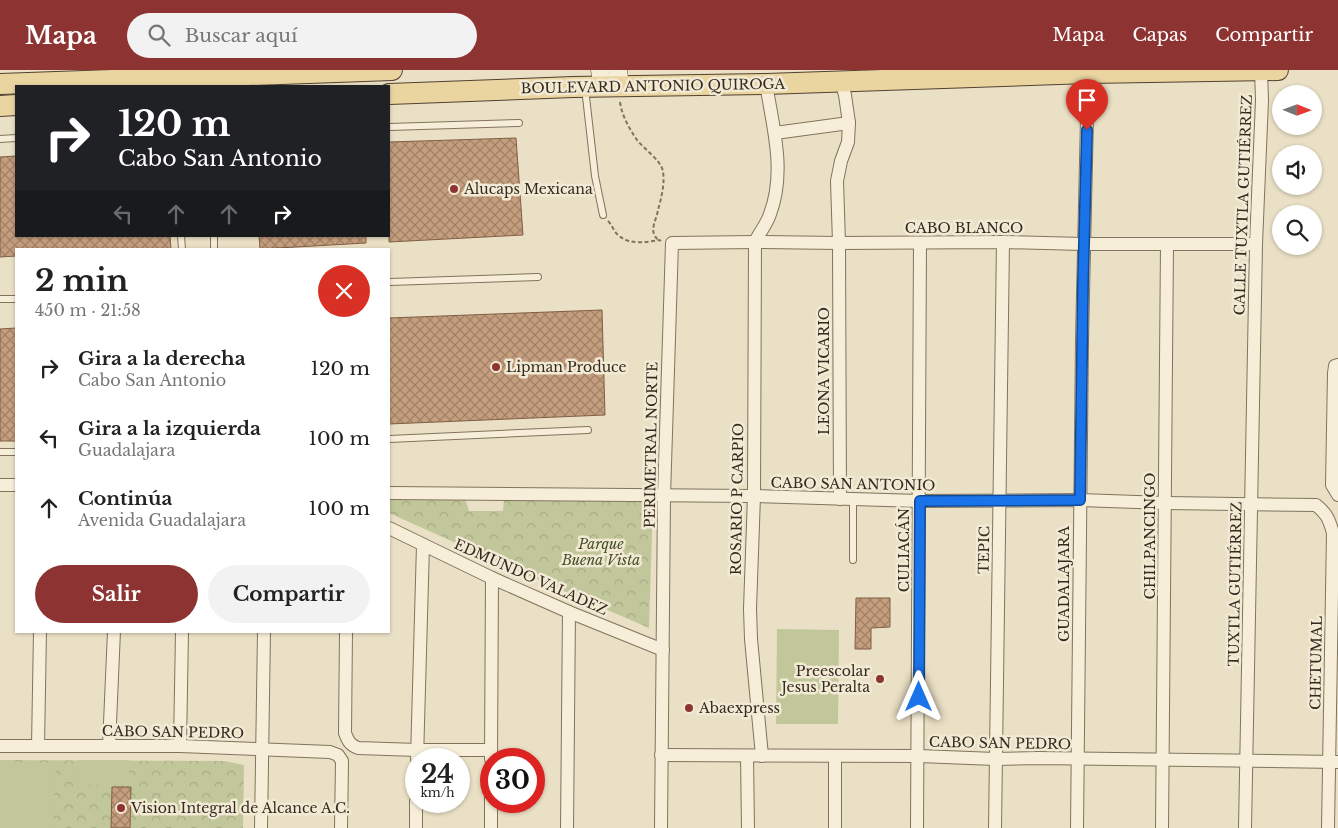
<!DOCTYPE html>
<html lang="es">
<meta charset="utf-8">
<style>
:root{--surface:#fff;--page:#f2f2f2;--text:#222;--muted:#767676;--accent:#8d3432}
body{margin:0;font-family:"Libre Baskerville",serif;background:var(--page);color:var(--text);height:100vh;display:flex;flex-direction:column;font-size:19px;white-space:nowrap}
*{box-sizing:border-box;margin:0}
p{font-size:16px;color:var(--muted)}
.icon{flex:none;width:28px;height:28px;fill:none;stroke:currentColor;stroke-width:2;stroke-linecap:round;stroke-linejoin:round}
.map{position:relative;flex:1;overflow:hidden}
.panel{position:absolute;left:15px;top:178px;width:375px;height:385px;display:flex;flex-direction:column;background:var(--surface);border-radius:0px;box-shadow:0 1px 4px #0004}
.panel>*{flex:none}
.top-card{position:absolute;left:15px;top:15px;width:375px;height:152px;border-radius:0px;box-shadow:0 1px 4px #0004;background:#202124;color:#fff;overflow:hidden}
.needle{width:32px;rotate:91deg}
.buttons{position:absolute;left:1272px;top:15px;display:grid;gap:10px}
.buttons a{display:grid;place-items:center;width:50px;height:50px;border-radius:50%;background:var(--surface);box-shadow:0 1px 4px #0004;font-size:25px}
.speed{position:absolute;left:405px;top:678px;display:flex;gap:10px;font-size:25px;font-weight:700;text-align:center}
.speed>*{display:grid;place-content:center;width:65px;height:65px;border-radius:50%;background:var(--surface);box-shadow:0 1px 4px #0004;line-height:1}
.speed small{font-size:12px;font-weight:400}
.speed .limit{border:8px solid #d22;background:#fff;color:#111}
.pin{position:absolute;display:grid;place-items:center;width:42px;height:42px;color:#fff;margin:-51px -21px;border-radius:50% 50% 50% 0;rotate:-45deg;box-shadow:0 0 5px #0007}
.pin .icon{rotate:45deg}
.me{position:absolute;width:55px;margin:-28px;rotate:0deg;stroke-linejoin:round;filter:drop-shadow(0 0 4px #0008)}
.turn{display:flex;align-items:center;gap:18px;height:105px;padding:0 20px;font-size:22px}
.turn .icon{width:65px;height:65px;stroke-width:2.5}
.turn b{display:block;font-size:35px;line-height:42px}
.lanes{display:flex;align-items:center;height:48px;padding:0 20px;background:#0003;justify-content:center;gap:25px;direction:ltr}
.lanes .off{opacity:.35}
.round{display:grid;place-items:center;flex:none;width:52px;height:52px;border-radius:26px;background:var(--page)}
.summary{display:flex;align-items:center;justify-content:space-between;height:85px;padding:0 20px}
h1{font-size:30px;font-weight:800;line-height:38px}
.primary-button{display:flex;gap:10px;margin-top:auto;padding:10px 20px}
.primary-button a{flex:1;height:58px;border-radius:30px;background:var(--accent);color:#fff;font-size:20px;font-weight:800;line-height:58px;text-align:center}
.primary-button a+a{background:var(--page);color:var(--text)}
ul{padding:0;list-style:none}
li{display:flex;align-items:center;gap:15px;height:70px;padding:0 20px}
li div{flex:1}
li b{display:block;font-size:19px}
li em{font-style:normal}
header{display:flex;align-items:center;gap:30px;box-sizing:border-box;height:70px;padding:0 25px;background:var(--accent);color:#fff}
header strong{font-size:24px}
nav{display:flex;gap:28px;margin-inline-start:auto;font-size:18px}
.search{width:350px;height:45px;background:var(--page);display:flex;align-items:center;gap:12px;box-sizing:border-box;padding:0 18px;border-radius:28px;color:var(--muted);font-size:19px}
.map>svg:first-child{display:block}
</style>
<header>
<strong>Mapa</strong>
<div class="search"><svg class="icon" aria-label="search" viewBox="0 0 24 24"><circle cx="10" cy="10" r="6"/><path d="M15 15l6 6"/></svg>Buscar aquí</div>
<nav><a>Mapa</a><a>Capas</a><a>Compartir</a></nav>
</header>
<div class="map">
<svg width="1338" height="758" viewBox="0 0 1338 758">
<defs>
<pattern id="forest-crowns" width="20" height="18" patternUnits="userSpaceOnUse" patternTransform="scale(1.25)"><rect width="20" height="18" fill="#c1c79a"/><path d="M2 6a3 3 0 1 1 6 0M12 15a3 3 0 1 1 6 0" fill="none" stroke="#a6ab84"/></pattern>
<pattern id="building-cross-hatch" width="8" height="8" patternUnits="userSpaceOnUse" patternTransform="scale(1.25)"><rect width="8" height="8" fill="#c59e7e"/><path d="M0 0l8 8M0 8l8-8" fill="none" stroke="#a18167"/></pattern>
</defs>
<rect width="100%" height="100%" fill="#eae0c5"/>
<g fill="url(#forest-crowns)">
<path d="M465,428l4,13h34l1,-11 149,2 -4,126 -97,-42 -163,-73v-13z"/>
<path d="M0,690l224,1 20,4 -1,63h-243z"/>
</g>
<g fill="#c1c79a">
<path d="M777,559l62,1 -1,94h-62z"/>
<path d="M78,690h51v25h-52z"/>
<path d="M0,692l56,1 -3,65h-53z"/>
</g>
<g fill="url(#building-cross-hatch)" stroke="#805e45">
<path d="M516,68l7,97 -134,7v-100z"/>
<path d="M16,86v80h154l1,13h-155v7l-16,1v-100z"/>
<path d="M259,166h107v7l-106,6z"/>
<path d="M602,240l3,105 -216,9v-106z"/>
<path d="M16,258v113h-16v-112z"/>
<path d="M856,528h34v29l-19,1v21h-16z"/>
<path d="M112,717h19l-1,41h-19z"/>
</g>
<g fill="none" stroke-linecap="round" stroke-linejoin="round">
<defs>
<g id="lane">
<path d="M585,18l10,88 8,39"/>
<path d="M389,57l130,-4"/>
<path d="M0,69l16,-1"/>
<path d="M181,166l1,13"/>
<path d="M214,166v13"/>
<path d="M389,212l149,-5"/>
<path d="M0,229h16"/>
<path d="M389,369l199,-9"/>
<path d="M0,382h16"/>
<path d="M853,429v61"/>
</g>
<g id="street">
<path d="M775,63l74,-10"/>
<path d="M1338,295l-3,1 -1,7 -2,112 6,10"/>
<path d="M0,415h16"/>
<path d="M389,423l365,3 165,5 161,-1 85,3 151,2c11,9 13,14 17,28l-5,295"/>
<path d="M840,429l-1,-256 -2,-62 4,-20 7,-19 1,-19 -4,-28 -4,-14"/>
<path d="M389,458l103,50 77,34 94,38"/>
<path d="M346,561l-1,102c3,8 5,12 13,15l59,2h74"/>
<path d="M0,676h180l150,6 8,3 4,6 -1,67"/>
<path d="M38,676l2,-115"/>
<path d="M109,676l5,-115"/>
<path d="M180,676l2,-115"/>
<path d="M661,685l258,1 76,3 43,-1 300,4"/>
<path d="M747,686l1,72"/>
<path d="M762,686l-11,-117 -1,-30 4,-113 1,-254c4,-9 12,-18 15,-28 16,-42 3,-87 -4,-130"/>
<path d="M835,686v72"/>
<path d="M417,689l6,-214"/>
<path d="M491,689l1,-181"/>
<path d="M261,758l3,-197"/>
<path d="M416,758v-27"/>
<path d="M491,758v-57"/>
<path d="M567,758l2,-216"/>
<path d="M661,758l3,-332 8,-253 83,-1 84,1 164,-1 80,2h173"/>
<path d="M917,758l3,-585"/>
<path d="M995,758l8,-586"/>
<path d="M1077,758l5,-489 6,-266"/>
<path d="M1162,758l5,-584"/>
<path d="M1245,758l11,-584 6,-144 -1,-30"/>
</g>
<g id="secondary">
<path d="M600,0l3,17"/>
<path d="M618,0l2,17"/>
</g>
<g id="primary">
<path d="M0,14l392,-14"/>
<path d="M389,24l184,-7 193,-3 322,-11 190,-3"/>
<path d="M0,36l16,-1"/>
</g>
</defs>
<use href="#lane" stroke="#83735d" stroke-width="8"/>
<use href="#street" stroke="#83735d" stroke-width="14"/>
<use href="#secondary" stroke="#655440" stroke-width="19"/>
<use href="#primary" stroke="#524131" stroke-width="22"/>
<g stroke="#83735d" stroke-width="2" stroke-dasharray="4 2.5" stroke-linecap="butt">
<path d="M620,32c2,14 9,26 17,38 7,9 25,21 26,32 2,12 -2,27 -5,38 -1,8 -8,19 -3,26 1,3 3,3 6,5"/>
<path d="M608,151c4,4 6,10 9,13 12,12 29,8 43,6"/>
</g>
<use href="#lane" stroke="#f6eed8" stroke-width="6"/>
<use href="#street" stroke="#f6eed8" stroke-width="12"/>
<use href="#secondary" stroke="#f6eed8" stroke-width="18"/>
<use href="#primary" stroke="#ead5a0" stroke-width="20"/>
</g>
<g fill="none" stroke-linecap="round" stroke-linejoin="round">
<defs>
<path id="route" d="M919,627l1,-196 160,-1 3,-218 4,-152"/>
</defs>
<use href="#route" stroke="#114b97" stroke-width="12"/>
<use href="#route" stroke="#1a73e8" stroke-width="9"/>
</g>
<g fill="#8d3432" stroke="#f2ead4" stroke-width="2">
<circle cx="454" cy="119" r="5"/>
<circle cx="496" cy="297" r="5"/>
<circle cx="880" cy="609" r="5"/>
<circle cx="689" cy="638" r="5"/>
<circle cx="121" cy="738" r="5"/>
</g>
<g text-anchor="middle" stroke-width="5" stroke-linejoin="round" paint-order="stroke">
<g font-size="14" fill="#352a1f" stroke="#f2ead4">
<text transform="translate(653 16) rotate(-1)" y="5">BOULEVARD ANTONIO QUIROGA</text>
<text transform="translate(1243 135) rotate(-88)" y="5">CALLE TUXTLA GUTIÉRREZ</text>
<text x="964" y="163">CABO BLANCO</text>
<text transform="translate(824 301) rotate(-90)" y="5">LEONA VICARIO</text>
<text transform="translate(651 375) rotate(-89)" y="5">PERIMETRAL NORTE</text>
<text transform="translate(853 414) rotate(1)" y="5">CABO SAN ANTONIO</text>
<text transform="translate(737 429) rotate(-89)" y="5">ROSARIO P CARPIO</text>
<text transform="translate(1150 466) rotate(-90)" y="5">CHILPANCINGO</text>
<text transform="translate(904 480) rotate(-90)" y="5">CULIACÁN</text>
<text transform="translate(984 480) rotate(-89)" y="5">TEPIC</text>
<text transform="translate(531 507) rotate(24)" y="5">EDMUNDO VALADEZ</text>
<text transform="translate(1064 514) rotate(-90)" y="5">GUADALAJARA</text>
<text transform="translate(1235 514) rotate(-89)" y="5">TUXTLA GUTIÉRREZ</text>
<text transform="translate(1316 593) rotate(-89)" y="5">CHETUMAL</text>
<text transform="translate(173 662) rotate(1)" y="5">CABO SAN PEDRO</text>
<text transform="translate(1000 673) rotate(1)" y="5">CABO SAN PEDRO</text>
</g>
<g font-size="14" fill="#352a1f" stroke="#f2ead4" text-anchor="start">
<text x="464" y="124">Alucaps Mexicana</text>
<text x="506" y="302">Lipman Produce</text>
<text x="870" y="606" text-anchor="end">Preescolar<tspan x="870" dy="16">Jesus Peralta</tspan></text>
<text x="699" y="643">Abaexpress</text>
<text x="131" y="743">Vision Integral de Alcance A.C.</text>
</g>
<g font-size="14" font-style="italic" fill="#444f28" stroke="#f2ead4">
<text x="601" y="479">Parque<tspan x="601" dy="16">Buena Vista</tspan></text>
</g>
</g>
</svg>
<div class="buttons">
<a><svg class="needle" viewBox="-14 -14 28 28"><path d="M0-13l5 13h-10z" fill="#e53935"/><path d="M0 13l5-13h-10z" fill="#767676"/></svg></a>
<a><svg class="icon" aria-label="sound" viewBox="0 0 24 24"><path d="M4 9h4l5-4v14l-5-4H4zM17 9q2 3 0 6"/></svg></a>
<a><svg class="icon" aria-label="search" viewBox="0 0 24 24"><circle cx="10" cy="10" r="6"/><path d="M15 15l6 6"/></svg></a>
</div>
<div class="speed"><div>24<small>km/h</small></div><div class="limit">30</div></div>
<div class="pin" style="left:1087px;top:60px;background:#d93025"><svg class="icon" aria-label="arrive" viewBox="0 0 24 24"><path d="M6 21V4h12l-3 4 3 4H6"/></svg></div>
<svg class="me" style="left:919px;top:627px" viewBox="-20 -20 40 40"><path d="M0-17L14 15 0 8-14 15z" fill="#1a73e8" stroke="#fff" stroke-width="4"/></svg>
<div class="top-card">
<div class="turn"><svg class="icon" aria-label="right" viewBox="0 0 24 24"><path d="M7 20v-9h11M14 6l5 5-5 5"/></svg><div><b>120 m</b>Cabo San Antonio</div></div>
<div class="lanes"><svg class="icon off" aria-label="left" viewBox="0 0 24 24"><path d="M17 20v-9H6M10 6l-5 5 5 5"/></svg><svg class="icon off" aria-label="ahead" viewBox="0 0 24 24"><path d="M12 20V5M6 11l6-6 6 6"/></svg><svg class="icon off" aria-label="ahead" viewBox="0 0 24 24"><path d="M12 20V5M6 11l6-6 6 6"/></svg><svg class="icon" aria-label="right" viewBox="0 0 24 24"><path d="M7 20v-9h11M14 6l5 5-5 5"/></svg></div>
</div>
<section class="panel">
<div class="summary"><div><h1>2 min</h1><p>450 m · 21:58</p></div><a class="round" style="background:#d93025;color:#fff"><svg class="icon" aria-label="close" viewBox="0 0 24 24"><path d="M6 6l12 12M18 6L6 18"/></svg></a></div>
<ul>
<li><svg class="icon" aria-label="right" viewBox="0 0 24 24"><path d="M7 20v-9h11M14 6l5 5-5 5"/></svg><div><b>Gira a la derecha</b><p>Cabo San Antonio</p></div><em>120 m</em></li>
<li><svg class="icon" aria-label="left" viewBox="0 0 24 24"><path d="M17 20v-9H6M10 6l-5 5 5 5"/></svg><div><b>Gira a la izquierda</b><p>Guadalajara</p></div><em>100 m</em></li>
<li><svg class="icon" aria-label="ahead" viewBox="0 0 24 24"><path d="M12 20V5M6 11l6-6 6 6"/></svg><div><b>Continúa</b><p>Avenida Guadalajara</p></div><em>100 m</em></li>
</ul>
<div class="primary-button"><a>Salir</a><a>Compartir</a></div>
</section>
</div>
